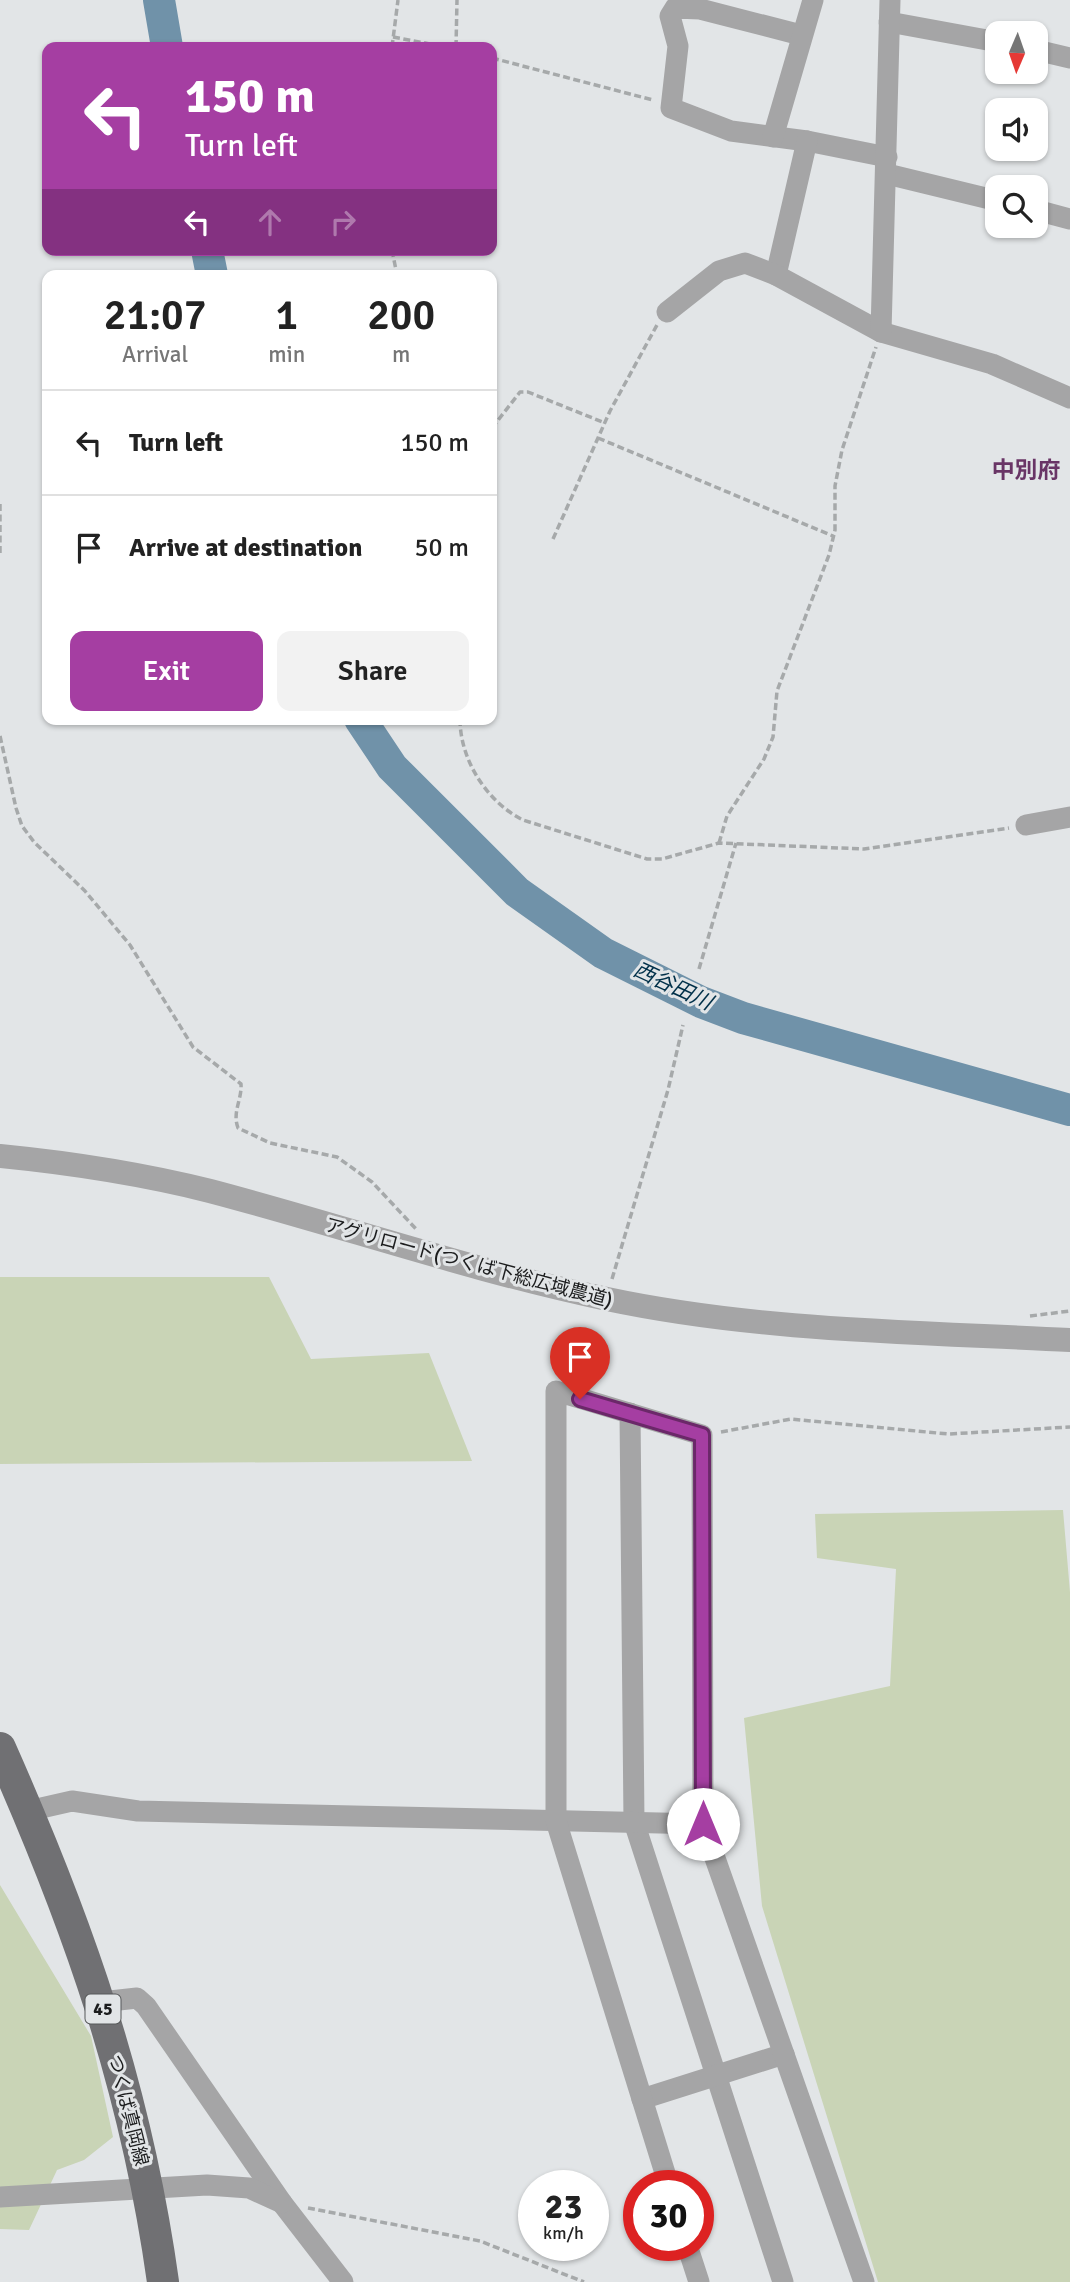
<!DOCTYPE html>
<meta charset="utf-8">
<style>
:root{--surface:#fff;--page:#f2f2f2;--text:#222;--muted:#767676;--line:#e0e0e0;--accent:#a53ea2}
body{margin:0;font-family:Signika,"Noto Sans JP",sans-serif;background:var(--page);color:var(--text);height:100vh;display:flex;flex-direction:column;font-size:26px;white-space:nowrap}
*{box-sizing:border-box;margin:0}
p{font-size:23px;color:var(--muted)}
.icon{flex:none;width:38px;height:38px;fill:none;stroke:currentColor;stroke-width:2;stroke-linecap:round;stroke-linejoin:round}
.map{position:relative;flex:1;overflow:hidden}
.side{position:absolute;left:42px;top:270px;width:455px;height:455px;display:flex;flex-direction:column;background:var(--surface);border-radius:14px;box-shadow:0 2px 5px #0004}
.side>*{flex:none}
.hud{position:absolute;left:42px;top:42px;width:455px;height:214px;border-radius:14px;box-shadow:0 2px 5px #0004;background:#a53ea2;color:#fff;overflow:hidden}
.needle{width:46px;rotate:182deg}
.tools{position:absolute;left:985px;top:21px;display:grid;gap:14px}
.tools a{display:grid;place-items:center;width:63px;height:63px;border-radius:14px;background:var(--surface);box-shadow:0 2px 5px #0004;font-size:35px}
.speed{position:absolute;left:518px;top:2170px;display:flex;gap:14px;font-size:35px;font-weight:700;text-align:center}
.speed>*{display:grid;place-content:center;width:91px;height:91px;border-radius:50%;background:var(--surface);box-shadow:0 2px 5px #0004;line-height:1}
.speed small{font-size:18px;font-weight:400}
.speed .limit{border:10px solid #d22;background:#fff;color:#111}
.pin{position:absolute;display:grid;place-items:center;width:60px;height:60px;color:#fff;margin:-72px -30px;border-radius:50% 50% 50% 0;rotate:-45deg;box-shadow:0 0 7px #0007}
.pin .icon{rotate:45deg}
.me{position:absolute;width:77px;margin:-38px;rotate:0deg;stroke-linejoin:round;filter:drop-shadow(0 0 5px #0008)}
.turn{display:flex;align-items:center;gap:24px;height:147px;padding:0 28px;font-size:32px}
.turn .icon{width:91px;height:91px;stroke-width:2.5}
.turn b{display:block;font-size:49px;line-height:60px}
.lanes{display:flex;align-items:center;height:66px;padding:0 28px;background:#0003;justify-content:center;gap:35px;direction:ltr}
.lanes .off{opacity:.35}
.eta{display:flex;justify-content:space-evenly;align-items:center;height:119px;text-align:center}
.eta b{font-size:42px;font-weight:600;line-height:49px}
.action{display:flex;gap:14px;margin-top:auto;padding:14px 28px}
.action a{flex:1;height:80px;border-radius:14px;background:var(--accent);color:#fff;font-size:28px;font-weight:600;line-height:80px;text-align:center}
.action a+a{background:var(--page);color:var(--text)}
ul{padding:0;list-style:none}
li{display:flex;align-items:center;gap:21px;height:105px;padding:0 28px;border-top:2px solid var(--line)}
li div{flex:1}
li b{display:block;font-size:26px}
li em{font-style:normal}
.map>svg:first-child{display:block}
</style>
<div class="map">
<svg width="1070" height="2282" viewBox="0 0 1070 2282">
<rect width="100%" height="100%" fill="#e2e5e7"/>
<g fill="#c9d4b6">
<path d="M269,1277l42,82 118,-6 43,108 -472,3v-187z"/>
<path d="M1063,1510l7,82v690h-192l-116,-376 -18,-188 146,-32 6,-117 -79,-11 -2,-44z"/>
<path d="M0,1885l91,151 22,101 -29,23 -27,10 -28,60 -29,-1z"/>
</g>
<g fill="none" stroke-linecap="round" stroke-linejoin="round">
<g stroke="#7092a9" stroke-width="32">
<path d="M159,0l8,47"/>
<path d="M207,250l5,25"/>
<path d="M360,719l32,48 125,125 86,61 98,49 42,16 327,92"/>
</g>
<g stroke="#a6a9aa" stroke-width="3.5" stroke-dasharray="7 3.5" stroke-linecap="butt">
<path d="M393,37l53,10"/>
<path d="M392,47l6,-47"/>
<path d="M456,47l1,-47"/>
<path d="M492,58l161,42"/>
<path d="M392,250l5,25"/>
<path d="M492,428l28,-36h8l77,31"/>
<path d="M598,438l235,98"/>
<path d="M0,504v49"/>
<path d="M553,539l57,-128 47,-86"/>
<path d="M460,719c0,41 27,83 63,101l124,39h15l57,-16 145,6 145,-21"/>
<path d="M0,736l16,72 6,18 12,16 51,49 45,54 63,102 48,37c1,16 -9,28 -3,44l32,15 67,14 35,25 44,47"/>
<path d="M719,843l8,-27 37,-57 9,-22 4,-46 52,-136 6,-25v-44l7,-36 34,-103"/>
<path d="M699,969l37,-126"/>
<path d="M612,1279l56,-189 15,-65"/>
<path d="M1030,1316l40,-5"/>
<path d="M721,1432l70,-13 157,15 122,-7"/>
<path d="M308,2208l172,33 104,41"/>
</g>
<g stroke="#a5a5a6" stroke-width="21">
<path d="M889,22l109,20"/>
<path d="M801,35l-101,-26 -25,-1 -5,8 8,30 -7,62 60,23 76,10 80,16"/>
<path d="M1036,50l34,8"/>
<path d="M773,137l40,-137"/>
<path d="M887,174l111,27"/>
<path d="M1036,210l34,9"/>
<path d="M776,275l31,-134"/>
<path d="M667,312l52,-41 26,-8 31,12 105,57 111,32 78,34"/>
<path d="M881,332l9,-332"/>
<path d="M1026,825l44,-8"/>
<path d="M630,1413l4,409 149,460"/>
<path d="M28,1811l44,-10 66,10 565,13"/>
<path d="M101,2002l36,-4 9,8 136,197 61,79"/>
<path d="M642,2099l142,-45"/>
<path d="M669,2186l-113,-365v-430l146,44 1,389 161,458"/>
<path d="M0,2197l207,-12 42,3 33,15"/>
<path d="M687,2245l12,37"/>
</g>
<path stroke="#a5a5a6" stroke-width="24" d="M0,1156c71,7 142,18 210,35 133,35 263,80 397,108 151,32 309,33 463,41"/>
<path stroke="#707073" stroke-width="32" d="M0,1748c79,178 136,340 163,534"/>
</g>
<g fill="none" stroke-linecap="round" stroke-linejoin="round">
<defs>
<path id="route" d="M580,1399l122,36 1,389"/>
</defs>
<use href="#route" stroke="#6b2869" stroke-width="18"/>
<use href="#route" stroke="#a53ea2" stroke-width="12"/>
</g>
<g text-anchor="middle" stroke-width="6" stroke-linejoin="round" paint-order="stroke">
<rect fill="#e2e5e7" stroke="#57595a" stroke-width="2" x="85.5" y="1994.5" width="35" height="29" rx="5"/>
<g font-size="18" font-weight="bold" fill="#1c1d1e">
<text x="103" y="2015">45</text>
</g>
<g font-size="19" fill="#1c1d1e" stroke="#e2e5e7">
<text transform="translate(469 1262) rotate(15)" y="7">アグリロード(つくば下総広域農道)</text>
<text transform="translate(129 2110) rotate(76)" y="7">つくば真岡線</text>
</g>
<g font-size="21" font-style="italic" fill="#003049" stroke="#e2e5e7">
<text transform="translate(673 986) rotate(25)" y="7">西谷田川</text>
</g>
<g font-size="23" font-weight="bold" fill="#693566" stroke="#e2e5e7">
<text x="1026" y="478">中別府</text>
</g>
</g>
</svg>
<div class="tools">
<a><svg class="needle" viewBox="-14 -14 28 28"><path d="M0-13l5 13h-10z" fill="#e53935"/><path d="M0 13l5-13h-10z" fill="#767676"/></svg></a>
<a><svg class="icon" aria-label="sound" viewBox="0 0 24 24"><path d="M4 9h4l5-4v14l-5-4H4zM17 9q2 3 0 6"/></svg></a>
<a><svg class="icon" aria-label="search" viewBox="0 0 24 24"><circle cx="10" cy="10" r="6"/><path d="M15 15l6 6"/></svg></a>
</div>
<div class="speed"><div>23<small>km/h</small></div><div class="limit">30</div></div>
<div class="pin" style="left:580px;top:1399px;background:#d93025"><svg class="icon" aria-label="arrive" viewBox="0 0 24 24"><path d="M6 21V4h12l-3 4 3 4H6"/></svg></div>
<svg class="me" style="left:703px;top:1824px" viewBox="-20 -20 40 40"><circle r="19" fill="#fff"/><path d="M0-13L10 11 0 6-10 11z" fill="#a53ea2"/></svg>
<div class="hud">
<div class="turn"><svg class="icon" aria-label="left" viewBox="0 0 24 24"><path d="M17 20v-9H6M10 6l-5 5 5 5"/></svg><div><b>150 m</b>Turn left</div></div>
<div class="lanes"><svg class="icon" aria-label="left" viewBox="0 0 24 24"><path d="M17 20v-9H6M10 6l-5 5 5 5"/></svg><svg class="icon off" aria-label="ahead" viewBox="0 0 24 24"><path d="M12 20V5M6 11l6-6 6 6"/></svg><svg class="icon off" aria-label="right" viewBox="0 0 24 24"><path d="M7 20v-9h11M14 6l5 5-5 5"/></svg></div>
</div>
<section class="side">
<div class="eta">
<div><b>21:07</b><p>Arrival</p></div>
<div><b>1</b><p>min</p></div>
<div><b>200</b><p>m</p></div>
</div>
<ul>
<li><svg class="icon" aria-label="left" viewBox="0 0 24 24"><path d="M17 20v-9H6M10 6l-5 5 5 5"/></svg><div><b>Turn left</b></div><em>150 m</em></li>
<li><svg class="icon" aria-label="arrive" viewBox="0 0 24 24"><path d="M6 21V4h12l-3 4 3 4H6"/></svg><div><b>Arrive at destination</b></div><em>50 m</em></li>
</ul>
<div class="action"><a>Exit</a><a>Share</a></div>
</section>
</div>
